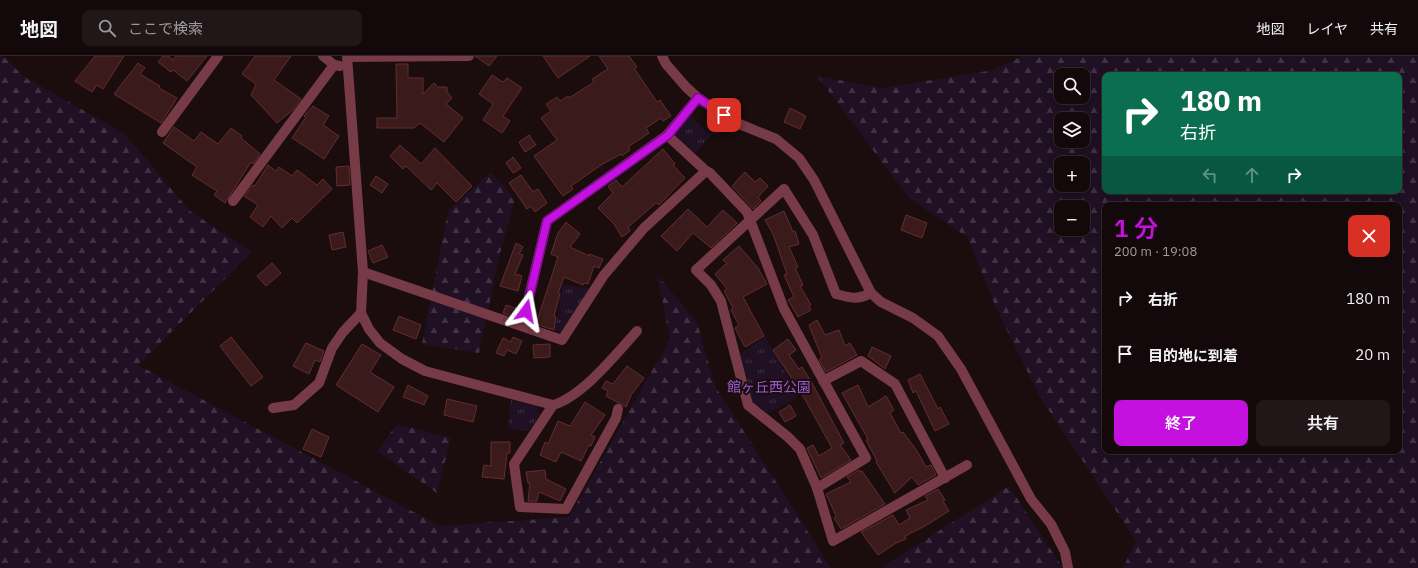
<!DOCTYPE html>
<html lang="ja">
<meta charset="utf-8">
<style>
:root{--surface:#14090a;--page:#211718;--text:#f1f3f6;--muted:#9d9a9c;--line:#332a2b;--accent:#c511e0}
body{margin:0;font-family:"IBM Plex Sans","Noto Sans JP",sans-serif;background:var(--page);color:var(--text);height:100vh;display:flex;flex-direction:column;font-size:15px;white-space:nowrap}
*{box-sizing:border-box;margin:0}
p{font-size:13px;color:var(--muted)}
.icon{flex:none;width:22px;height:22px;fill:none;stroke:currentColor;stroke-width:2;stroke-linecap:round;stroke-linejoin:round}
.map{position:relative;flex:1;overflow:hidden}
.sheet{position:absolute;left:1102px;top:146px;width:300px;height:252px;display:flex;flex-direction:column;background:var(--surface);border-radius:8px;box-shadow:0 2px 10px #0003,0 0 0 1px var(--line)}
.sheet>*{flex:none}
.top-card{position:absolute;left:1102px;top:16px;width:300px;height:122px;border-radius:8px;box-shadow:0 2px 10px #0003,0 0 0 1px var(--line);background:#0b6e4f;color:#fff;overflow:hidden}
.controls{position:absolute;left:1054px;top:12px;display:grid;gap:8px}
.controls a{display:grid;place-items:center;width:36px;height:36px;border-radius:8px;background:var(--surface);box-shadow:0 2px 10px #0003,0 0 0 1px var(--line);font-size:20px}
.pin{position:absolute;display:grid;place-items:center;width:34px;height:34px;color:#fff;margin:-17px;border-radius:8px;box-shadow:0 2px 6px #0006}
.me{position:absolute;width:44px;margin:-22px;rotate:13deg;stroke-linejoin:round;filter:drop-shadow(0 0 3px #0008)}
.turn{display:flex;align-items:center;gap:14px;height:84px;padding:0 12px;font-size:18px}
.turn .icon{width:52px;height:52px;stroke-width:2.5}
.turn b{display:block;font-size:28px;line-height:34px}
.lanes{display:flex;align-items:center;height:38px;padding:0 12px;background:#0003;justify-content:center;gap:20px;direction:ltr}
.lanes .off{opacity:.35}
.round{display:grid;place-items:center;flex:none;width:42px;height:42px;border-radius:8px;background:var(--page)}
.head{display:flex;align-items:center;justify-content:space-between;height:68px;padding:0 12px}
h1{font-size:24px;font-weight:600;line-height:30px;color:var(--accent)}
.cta{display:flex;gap:8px;margin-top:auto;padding:8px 12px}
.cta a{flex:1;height:46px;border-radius:8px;background:var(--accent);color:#fff;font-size:16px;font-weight:600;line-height:46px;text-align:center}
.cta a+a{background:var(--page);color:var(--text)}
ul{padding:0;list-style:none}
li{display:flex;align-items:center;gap:12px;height:56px;padding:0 12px}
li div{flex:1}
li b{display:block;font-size:15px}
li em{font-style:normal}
header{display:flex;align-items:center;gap:24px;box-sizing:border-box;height:56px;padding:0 20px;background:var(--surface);border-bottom:1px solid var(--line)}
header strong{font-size:19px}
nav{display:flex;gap:22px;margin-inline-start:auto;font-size:14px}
.search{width:280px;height:36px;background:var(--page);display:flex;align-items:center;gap:10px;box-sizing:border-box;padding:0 14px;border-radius:8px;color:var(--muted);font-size:15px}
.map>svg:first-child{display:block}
</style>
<header>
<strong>地図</strong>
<div class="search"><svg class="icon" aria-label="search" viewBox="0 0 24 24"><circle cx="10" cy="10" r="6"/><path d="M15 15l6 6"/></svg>ここで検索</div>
<nav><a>地図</a><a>レイヤ</a><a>共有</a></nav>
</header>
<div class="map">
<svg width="1418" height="512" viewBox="0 0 1418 512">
<defs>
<pattern id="forest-firs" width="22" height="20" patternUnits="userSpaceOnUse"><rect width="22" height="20" fill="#1f1024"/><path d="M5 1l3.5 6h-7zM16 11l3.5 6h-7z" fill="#403143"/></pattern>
<pattern id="park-tufts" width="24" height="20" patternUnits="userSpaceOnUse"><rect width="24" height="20" fill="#1f1024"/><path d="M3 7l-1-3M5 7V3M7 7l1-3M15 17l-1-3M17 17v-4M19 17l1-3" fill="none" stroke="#403143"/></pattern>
</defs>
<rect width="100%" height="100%" fill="#1b0c0d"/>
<g fill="url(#forest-firs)" fill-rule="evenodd">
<path d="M0,0h3l20,20 102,58 65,77 62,41 -114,113 302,161 129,-9 101,-178 -13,-64 40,47 18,64 116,182h-831z"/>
<path d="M1022,0h396v512h-295l13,-27 -96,-144 -43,-87 -30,-73 -58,-39 -92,-122 65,12 111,-18zM1061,19h22v22h-22zM1105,19h294v116h-294zM1061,63h22v22h-22zM1061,107h22v22h-22zM1105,149h294v246h-294zM1061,151h22v22h-22z"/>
<path d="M491,116l24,27 -15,54 -21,100 -57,-9 26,-133z"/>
<path d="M397,368l54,14 -14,55 -60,-42z"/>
<path d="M1009,430l54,82h-182z"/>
</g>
<g fill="url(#park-tufts)">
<path d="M689,60l23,19 -17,18 -21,-20z"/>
<path d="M563,228l27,5 -29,44 -6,-2z"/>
<path d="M766,281l32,60 -30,16 -16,-11 -13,-48z"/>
<path d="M511,344l26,6 3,9 -12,16 -20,-3z"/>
</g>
<g fill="#3a1a1b" stroke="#642d2f">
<path d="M95,0h29l-21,33 -6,-4 -5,7 -17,-11z"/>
<path d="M163,0h5l5,4 3,-4h31l-20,25 -14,-11 -2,2 -13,-10z"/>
<path d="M255,0h36l-17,24 27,19 -8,11 -16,13 -26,-28 5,-11 -14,-10z"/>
<path d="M475,0h22l-8,10z"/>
<path d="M543,0h47l-32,22z"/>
<path d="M599,0h30l8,11 -3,1 23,34 3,-2 11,16 -8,5 -2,-3 -15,10 3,5 -21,14 2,3 -8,6 -1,-2 -20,11 -30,21 2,3 -10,7 -29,-40 23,-16 -16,-22 10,-7 -5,-7 11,-7 3,4 8,-5 1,2 25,-16 -2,-3 16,-10z"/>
<path d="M138,7l7,5 -5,6 20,12 -1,2 18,10 -16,25 -47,-29z"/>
<path d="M396,8h12v14h15v16l11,-11 4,4h9v5l5,6 -6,6 17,14 -19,24 -24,-19 -6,5h-37v-10h20z"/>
<path d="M492,19l11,7 4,-4 15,10 -19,28 7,5 -8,12 -19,-13 10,-16 -14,-10z"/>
<path d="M313,50l16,10 -6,9 16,11 -15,23 -32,-21 14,-21 -2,-1z"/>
<path d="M790,52l16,8 -6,13 -16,-7z"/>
<path d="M174,71l20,14 7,-9 17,12 13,-16 11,8 -1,2 19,16 -7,10 -2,-2 -26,41 -11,-8 3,-4 -25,-16 5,-8 -34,-24z"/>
<path d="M529,79l7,10 -11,7 -6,-10z"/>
<path d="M400,89l21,19 14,-16 37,38 -16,16 -19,-19 -6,7 -25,-24 -3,3 -13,-13z"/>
<path d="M663,93l12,15 -2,1 12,13 -26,27 -3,-2 -28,24 2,4 -8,6 -8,-13 -16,-16 15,-15 -5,-7 8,-6 6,7z"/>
<path d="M513,101l8,11 -8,5 -7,-10z"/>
<path d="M268,109l8,6 3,-4 13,9 5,-6 20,15 6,-6 9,10 -35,34 -5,-5 -10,10 -11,-12 -8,11 -13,-10 8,-12 -14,-9 9,-11 2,1z"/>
<path d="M349,110l1,19 -13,1 -1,-19z"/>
<path d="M745,116l10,10 5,-4 8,8 -10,11 3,4 -8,8 -21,-23z"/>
<path d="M521,119l12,17 5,-3 9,14 -12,9 -4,-6 -4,3 -18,-26z"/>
<path d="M376,120l12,8 -6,9 -12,-8z"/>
<path d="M688,153l19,18 16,-17 14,13 -26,25 -18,-15 -16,18 -16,-15z"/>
<path d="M784,155l9,21 2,-1 4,13 -10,3 9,20 -3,1 8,17 -3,1 11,19 -2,1 2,4 -13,7 -10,-17 6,-3 -10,-22 3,-1 -14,-40 -8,-14z"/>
<path d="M906,159l21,8 -5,15 -21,-8z"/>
<path d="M566,166l14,12 -10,13 19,9v-2l14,5 -4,9 -5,-2 -6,18 -4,-1 -1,2 -19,-8 -6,17h2l-6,22 2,1 -2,13 -18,-6 22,-67 -7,-3 7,-21z"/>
<path d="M343,176l3,15 -14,3 -3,-15z"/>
<path d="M516,187l7,4 -4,7 4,1 -8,19 7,2 -4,15 -18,-5z"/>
<path d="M382,189l6,12 -15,6 -5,-12z"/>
<path d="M739,190l19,22 9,16 -24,13 21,39 -19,11 -10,-19 4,-3 -8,-15 2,-2 -9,-17 3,-2 -12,-15 12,-11 -4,-3z"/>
<path d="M272,207l9,10 -15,13 -9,-10z"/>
<path d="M506,249l12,4 -3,8 -12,-4z"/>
<path d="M399,260l22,9 -5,14 -23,-9z"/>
<path d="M817,264l8,15 14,-5 6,16 5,-3 7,12 -31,17 -7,-12 3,-2 -13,-33z"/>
<path d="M231,281l32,40 -12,9 -31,-40z"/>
<path d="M513,281l9,4 -6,13 -9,-4 -3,6 -8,-3 7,-15 8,4z"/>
<path d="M788,283l8,11 -7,5 10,14 3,-2 9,14 33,62 -4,2 11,15 -30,18 -14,-30 6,-3 6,11 13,-8 -30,-54 -29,-44z"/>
<path d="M306,287l18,8 -4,11 -5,-2 -6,14 -16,-8z"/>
<path d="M362,288l19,11 -11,17 24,15 -16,25 -42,-27z"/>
<path d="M550,288v13l-16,1 -1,-13z"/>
<path d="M872,291l19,9 -6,13 -17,-13z"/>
<path d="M627,310l17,12 -13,17 -5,12 -20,-11 2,-5 -6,-3 4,-7 7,3z"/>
<path d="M920,318l18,35 2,-2 9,17 -14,7 -19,-40 -3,2 -5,-13z"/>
<path d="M408,329l20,11 -4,9 -21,-8z"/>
<path d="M858,329l10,22 18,-11 8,14 -4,3 11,20 2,-1 14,19 9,16 5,-2 5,10 -18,10 -6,-8 -17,16 -19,-31 1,-1 -11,-21 2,-1 -26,-46z"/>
<path d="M447,343l30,7 -4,16 -29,-7z"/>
<path d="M585,346l20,13 -14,20 4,2 -4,9 -2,-1 -8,16 -20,-9 -5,10 -16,-7 5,-13 3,2 10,-23 12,5z"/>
<path d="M790,349l6,11 -11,6 -6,-10z"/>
<path d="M312,373l17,8 -8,20 -18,-8z"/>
<path d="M491,386h19v11h-3l-3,26 -22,-2 2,-12 7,1z"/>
<path d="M545,414l1,9 20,10 -6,12 -21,-9 -2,9h-9l2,-18h-2l-2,-11z"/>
<path d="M859,414l1,2 2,-1 23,33 -44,25 -7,-11 2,-2 -10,-22 25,-12 -4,-5z"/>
<path d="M938,433l7,11 -2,1 6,10 -24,15 -20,10 1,3 -10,4 -18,12 -17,-23 32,-17 6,10 11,-7 -4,-8 22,-10 -3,-4z"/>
</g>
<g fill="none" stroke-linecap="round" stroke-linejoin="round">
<g stroke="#763b46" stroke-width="10">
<path d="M323,0l11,9 6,1"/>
<path d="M347,0l16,216 -2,41 8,16 11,14 22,16 23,12 128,34c30,-9 63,-51 84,-74"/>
<path d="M662,0l4,8 20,23 12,11 39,25 39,16 23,19 15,22 57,113 10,9 32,16 25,18 23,33 70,130 20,25 14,28 3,16"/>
<path d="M347,1l122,-1"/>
<path d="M162,76l56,-76"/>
<path d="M667,79l39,36 4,2 37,39 37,97 82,149 -49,30"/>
<path d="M233,145l101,-136"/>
<path d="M363,216l199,68 42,-65 40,-47 62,-57"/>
<path d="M871,237c-13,7 -21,5 -35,1l-23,-59 -29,-46 -88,81 15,15 10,16 27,104 40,32 12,12 17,39 16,53 134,-76"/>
<path d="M522,270l25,-105 120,-86 31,-37"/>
<path d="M823,325l38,-20 34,23 50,94"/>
<path d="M553,349l-39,59 6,43 46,2 50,-91 2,-9"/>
<path d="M273,352l21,-3 25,-22 13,-35 11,-16 18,-19"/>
</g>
</g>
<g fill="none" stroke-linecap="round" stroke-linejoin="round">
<defs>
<path id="route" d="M526,255l21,-90 121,-86 30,-37 26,17"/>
</defs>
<use href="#route" stroke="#800b92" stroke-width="10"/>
<use href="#route" stroke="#c511e0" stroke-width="7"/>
</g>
<g text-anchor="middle" stroke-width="4" stroke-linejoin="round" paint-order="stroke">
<g font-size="14" fill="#9b5dd4" stroke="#1b0c0d">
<text x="769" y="336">館ヶ丘西公園</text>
</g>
</g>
</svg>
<div class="controls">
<a><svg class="icon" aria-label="search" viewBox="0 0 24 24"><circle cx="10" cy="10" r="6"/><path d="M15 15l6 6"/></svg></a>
<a><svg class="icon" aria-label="layers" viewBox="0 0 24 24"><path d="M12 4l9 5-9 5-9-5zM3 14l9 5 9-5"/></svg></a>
<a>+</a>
<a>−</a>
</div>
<div class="pin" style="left:724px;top:59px;background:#d93025"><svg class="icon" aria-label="arrive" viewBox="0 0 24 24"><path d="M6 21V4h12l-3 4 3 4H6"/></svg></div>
<svg class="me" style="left:526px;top:255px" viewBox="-20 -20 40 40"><path d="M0-17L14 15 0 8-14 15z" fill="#c511e0" stroke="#fff" stroke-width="4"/></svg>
<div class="top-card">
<div class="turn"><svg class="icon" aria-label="right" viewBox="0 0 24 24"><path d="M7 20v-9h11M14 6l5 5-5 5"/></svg><div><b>180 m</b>右折</div></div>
<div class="lanes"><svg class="icon off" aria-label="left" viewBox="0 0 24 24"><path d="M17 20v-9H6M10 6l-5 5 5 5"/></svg><svg class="icon off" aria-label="ahead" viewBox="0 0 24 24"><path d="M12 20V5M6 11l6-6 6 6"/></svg><svg class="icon" aria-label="right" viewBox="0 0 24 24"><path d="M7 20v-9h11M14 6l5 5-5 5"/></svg></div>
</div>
<section class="sheet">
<div class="head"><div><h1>1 分</h1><p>200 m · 19:08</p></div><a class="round" style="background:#d93025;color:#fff"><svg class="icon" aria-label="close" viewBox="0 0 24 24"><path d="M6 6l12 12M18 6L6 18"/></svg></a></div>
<ul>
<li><svg class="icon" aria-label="right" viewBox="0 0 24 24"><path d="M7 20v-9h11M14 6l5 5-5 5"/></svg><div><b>右折</b></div><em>180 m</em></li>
<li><svg class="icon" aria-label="arrive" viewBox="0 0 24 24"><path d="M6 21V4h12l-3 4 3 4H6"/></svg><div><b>目的地に到着</b></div><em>20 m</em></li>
</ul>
<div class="cta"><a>終了</a><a>共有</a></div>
</section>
</div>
